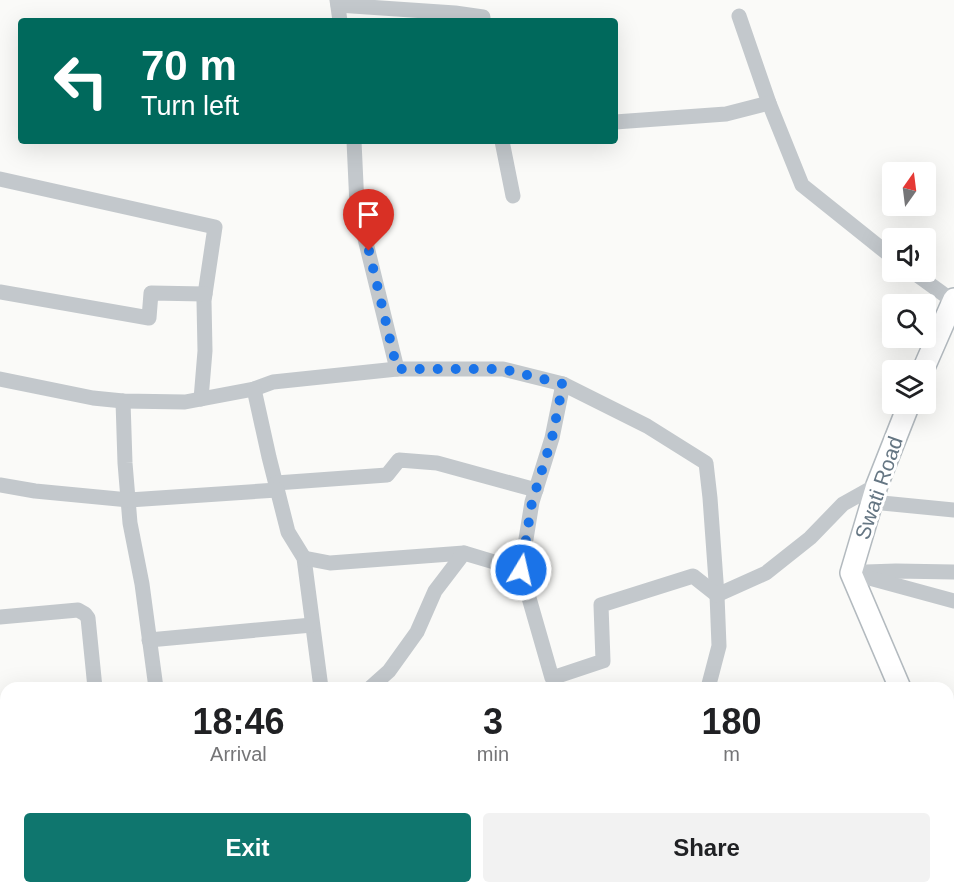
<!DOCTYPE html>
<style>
:root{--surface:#fff;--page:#f2f2f2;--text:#202124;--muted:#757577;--accent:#0f766e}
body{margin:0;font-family:Helvetica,sans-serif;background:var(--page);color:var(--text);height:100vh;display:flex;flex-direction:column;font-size:22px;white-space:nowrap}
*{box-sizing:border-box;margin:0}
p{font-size:20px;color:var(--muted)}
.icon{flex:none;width:33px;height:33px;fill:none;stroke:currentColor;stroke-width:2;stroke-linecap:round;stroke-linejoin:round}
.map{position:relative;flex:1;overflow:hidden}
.panel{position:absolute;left:0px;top:682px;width:954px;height:212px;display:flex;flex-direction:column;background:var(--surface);border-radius:18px 18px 0 0;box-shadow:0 6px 24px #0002}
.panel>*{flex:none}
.guide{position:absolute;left:18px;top:18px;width:600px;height:126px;border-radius:6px;box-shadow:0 6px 24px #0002;background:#00695c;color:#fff;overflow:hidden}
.needle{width:39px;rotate:14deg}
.controls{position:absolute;left:882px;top:162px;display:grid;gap:12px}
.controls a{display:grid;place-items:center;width:54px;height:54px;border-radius:6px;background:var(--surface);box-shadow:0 6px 24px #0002;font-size:30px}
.pin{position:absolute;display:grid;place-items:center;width:51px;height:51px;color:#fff;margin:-62px -26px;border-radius:50% 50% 50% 0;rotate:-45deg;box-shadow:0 0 6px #0007}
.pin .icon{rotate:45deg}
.me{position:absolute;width:66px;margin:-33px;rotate:9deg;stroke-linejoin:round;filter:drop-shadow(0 0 4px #0008)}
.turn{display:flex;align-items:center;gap:21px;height:126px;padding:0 24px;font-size:27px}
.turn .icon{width:78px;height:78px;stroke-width:2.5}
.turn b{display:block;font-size:42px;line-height:51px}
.eta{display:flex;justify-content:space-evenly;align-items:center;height:102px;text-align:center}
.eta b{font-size:36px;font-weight:700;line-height:42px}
.cta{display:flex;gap:12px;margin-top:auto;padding:12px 24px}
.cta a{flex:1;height:69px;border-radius:6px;background:var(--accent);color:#fff;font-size:24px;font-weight:700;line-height:69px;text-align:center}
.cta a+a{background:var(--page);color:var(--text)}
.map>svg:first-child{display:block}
</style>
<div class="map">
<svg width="954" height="893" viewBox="0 0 954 893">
<rect width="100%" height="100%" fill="#fafaf8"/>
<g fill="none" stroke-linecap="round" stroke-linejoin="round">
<defs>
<g id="secondary">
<path d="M923,370l31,-71"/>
<path d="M900,688l-49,-115 26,-88 32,-81"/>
<path d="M948,760l6,7"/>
</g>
</defs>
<use href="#secondary" stroke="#b3babf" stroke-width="24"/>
<g stroke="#c3c8cc" stroke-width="15">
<path d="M337,0l3,21"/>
<path d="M338,5l117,8 28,4v4"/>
<path d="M739,16l30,87 33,82 90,72"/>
<path d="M615,122l111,-8 43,-11"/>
<path d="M354,141l3,65 40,163"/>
<path d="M502,141l11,55"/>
<path d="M0,179l215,48 -11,74 1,50 -4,48"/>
<path d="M913,272l40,29"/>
<path d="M0,292l149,26 2,-25 54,1"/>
<path d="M0,379l93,19 30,3 62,1 69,-13 19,-7 124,-13h106l60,15 84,42 59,37 4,35 7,97 2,51 -11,42"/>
<path d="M563,384l-11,54 -20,64 -11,68 31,108 51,-17 -2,-56 92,-29 24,19 49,-22 44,-35 33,-34 34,-19"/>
<path d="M254,389l15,68 19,75 16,26 17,130"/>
<path d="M123,401l2,62 5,60 12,61 14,104"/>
<path d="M276,483l111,-8 12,-15 38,3 99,27"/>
<path d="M0,485l35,6 94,9 148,-10"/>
<path d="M872,502l82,8"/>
<path d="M304,558l26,5 134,-10"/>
<path d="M866,572l30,-1 58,1"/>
<path d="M851,573l103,28"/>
<path d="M0,617l78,-7 7,4 3,4 7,70"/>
<path d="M149,640l163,-15"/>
<path d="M370,688l19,-17 28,-39 18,-41 29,-38 57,17"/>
<path d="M0,816h6"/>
<path d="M77,888l2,5"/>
<path d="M181,888v5"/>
<path d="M677,888v5"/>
<path d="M194,893l4,-5"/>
</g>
<use href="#secondary" stroke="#fff" stroke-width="21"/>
</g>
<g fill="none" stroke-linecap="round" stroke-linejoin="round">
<path stroke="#1a73e8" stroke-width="10" stroke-dasharray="0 18" d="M369,251l28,118h106l60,15 -11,54 -20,64 -11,68"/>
</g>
<g text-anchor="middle" stroke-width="6" stroke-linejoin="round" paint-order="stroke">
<g font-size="21" fill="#657683" stroke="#fff">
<text transform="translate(879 488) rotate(-71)" y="7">Swati Road</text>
</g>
</g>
</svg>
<div class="controls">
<a><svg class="needle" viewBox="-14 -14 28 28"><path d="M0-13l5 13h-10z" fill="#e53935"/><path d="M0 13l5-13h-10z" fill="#757577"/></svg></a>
<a><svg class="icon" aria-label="sound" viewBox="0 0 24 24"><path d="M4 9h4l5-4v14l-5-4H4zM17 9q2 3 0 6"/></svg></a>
<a><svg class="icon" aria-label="search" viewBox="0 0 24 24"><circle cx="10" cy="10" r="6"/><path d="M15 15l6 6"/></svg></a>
<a><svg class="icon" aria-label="layers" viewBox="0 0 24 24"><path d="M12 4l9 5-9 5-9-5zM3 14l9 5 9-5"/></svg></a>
</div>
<div class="pin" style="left:369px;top:251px;background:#d93025"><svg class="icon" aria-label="arrive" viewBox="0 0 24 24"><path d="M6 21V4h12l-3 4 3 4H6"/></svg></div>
<svg class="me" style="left:521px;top:570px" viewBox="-20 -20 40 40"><circle r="17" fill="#1a73e8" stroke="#fff" stroke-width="3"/><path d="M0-11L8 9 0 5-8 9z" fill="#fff"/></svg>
<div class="guide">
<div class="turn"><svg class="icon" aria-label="left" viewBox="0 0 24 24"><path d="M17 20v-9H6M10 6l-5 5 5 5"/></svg><div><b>70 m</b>Turn left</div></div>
</div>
<section class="panel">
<div class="eta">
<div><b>18:46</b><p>Arrival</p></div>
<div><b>3</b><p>min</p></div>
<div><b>180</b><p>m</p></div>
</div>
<div class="cta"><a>Exit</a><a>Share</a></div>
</section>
</div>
